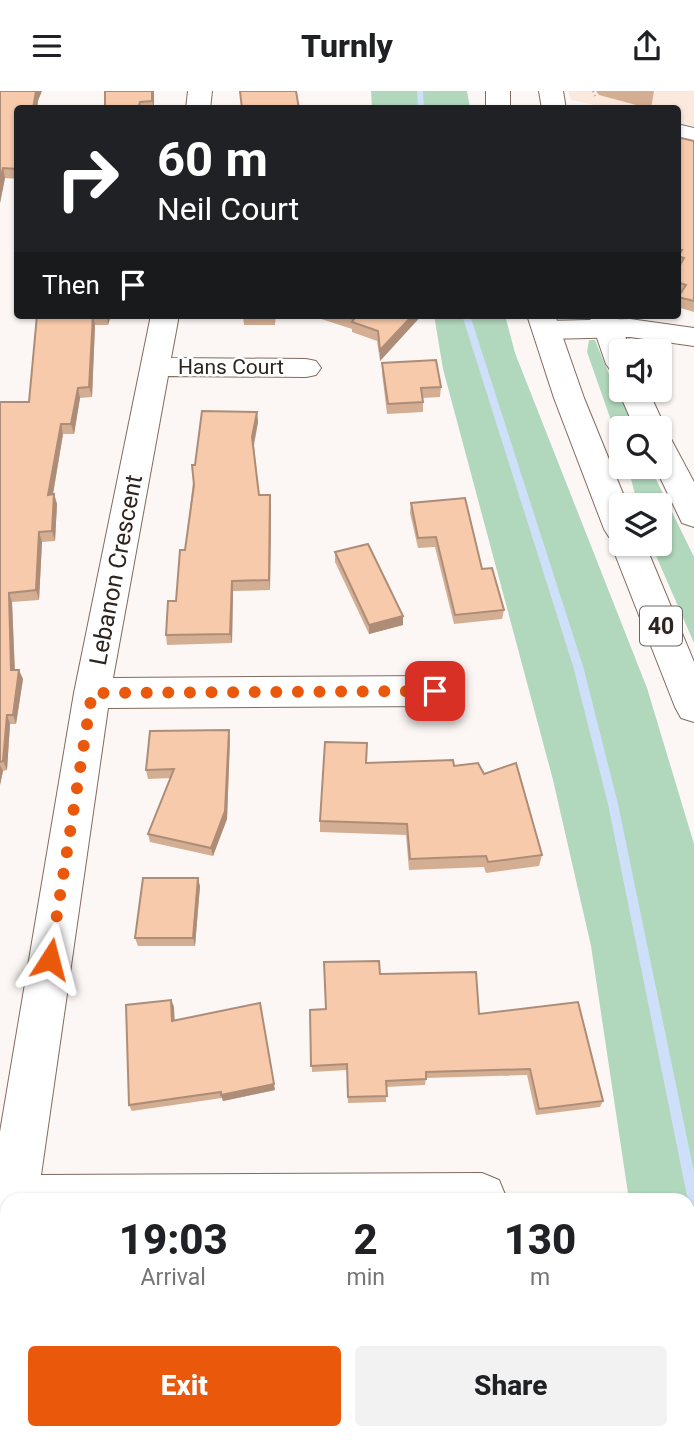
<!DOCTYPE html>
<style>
:root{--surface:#fff;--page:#f2f2f2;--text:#202124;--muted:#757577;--accent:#ea580c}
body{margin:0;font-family:Roboto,sans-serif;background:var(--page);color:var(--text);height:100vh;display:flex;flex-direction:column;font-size:26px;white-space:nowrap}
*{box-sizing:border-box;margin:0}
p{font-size:23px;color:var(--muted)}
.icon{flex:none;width:38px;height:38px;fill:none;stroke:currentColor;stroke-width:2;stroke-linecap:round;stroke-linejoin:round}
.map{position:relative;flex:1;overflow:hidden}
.details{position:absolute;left:0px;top:1102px;width:695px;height:247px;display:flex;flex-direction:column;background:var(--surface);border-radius:21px 21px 0 0;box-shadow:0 2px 5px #0004}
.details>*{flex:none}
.hud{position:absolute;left:14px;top:14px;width:667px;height:214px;border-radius:7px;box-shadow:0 2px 5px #0004;background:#202124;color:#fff;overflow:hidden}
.buttons{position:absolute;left:609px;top:248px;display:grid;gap:14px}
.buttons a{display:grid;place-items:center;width:63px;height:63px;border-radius:7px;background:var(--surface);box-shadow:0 2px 5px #0004;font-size:35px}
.pin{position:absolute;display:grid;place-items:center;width:60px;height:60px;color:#fff;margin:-30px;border-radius:14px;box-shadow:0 4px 10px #0006}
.me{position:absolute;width:77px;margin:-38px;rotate:9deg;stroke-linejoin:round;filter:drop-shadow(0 0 5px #0008)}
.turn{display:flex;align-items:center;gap:24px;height:147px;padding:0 28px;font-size:32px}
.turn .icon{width:91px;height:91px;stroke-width:2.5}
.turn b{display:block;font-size:49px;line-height:60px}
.then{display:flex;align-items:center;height:66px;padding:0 28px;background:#0003;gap:14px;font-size:26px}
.eta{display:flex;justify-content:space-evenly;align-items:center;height:119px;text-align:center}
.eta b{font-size:42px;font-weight:800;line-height:49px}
.cta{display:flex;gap:14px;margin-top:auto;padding:14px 28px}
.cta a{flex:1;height:80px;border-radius:7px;background:var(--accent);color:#fff;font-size:28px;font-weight:800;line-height:80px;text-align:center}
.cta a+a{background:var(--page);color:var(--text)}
header{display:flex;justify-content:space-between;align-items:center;height:91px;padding:0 28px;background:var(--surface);font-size:32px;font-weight:800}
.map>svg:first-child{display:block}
</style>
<header><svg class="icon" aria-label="menu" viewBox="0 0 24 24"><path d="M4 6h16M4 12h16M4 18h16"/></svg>Turnly<svg class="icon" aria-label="share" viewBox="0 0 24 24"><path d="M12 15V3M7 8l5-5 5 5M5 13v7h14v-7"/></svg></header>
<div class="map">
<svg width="694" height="1349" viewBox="0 0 694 1349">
<rect width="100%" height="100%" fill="#fcf7f4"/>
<path fill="#fce9de" d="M568,0h126v35l-17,-3v-14l-68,-1 -38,-8z"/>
<g fill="#b1d7bc">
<path d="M371,0h96l3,17h-98z"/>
<path d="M434,224h71l10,38 132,335 47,156v596h-28l-1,-7h23v-232l-59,-1 -38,-254 -38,-166 -110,-411z"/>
<path d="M589,249h6l18,44 23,45h-15v20l-34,-97z"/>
<path d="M628,376h22l44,90v86l-43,-99h9v-38h-22z"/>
<path d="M0,1157h7v185h11l-1,7h-17z"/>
</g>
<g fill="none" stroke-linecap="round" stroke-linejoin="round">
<g fill="#cee0f9" fill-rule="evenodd">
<path d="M417,0h6l1,18h-6z"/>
<path d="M462,224h8l113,351 35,138 76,368v35l-4,-2 -2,-4 -80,-397 -35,-138z"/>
</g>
<defs>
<g id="minor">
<path d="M188,0h24l-2,18h-24z"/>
<path d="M677,33l17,4v14l-17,-4z"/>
<path d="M151,224h28l-8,43 135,1 10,2 5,7 -5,7 -10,2 -138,-1 -55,302 322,-2 13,5 5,10 -5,10 -13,5 -327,2 -67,467 441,-2 17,7 7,17 -1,4h-498v22h-7v-91l74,-439z"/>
<path d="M630,228l64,9v18l-64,-9 -84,2 -10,-3 -4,-6 4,-6 10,-3z"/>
</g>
<g id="highway">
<rect x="486" y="0" width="24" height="18"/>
<path d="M539,0h24l3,18h-24z"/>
<path d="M527,224h28l29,83 44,108h-7v38h24l49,118v60l-13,-4 -6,-11 -64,-163 3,-5 -5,-2 -5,-8 -50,-131z"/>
<path d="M589,224h28l14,37h-10v21l-10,-2 -5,-7z"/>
<path d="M621,294v5h27l18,39 -4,7 9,3 23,43v45l-12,-4 -27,-56h5v-38h-25l-17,-39z"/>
</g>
</defs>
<use href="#minor" stroke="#806b5f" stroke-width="2"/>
<use href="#highway" stroke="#806b5f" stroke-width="2"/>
<path stroke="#aba4a0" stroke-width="2.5" stroke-dasharray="1 3.5" stroke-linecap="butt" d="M593,0l2,5"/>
<use href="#minor" fill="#fff" fill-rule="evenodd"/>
<use href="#highway" fill="#fff" fill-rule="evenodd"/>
</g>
<g fill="#d4ae93">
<path d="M0,0l38,10 -1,8h-19v70l-13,-1 -5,25z"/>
<rect x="105" y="0" width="49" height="18"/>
<path d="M596,0h58l-3,18 -52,-14z"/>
<path d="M677,46l17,4v171l-17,-5v-6l3,-7 -3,-1v-23l2,-2 -2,-1z"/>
<path d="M37,224h74l-3,10h-13l-3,72 -12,1 -6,36h-11l-10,61 1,-1 3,10 -2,37 -13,1 -3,58 -27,2 3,68 8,9 -7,45h-6l-3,46 -4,1 -3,14v-383h29z"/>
<path d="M227,224h49l-1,10h-31l-1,-8h-15z"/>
<path d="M309,224h113l-42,46 -3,-20 -25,-9v-3z"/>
<path d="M382,272l59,24 -1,10 -17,1v14l-36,2 -5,-41z"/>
<path d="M257,321l1,10 -4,24 5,49 12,10 -1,85 -37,1 -1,52 -65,2 -1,-10 10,-34 9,-51 10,-85z"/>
<path d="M411,412l71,66 22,41 -2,9 -48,5 -19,-77 -17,1 -8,-35z"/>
<path d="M335,461l68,73 -34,9 -34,-72z"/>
<path d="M230,648l-3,80 -14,37 -63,-14 -2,-8 23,-56 -23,1 -2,-9z"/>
<path d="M366,672l88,3 30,8 58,81 -3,11 -53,7 -2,-6 -75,3 -3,-35 -86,-3v-11z"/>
<path d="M200,795l-5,60h-57l-3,-8z"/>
<path d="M171,909l3,7v13l101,70 -52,11 -1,-3 -90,13 -3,-6z"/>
<path d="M326,918l153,5 124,87 -3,6 -64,8 -9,-40 -101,3 -1,7 -39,2v15l-38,1 -1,-33 -35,2 -2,-62z"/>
<path d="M521,1342h85l1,7h-85z"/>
</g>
<g fill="#ad8d78">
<path d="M36,0h6l-4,10 -1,8h-4z"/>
<path d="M152,0h2v18l-2,-8z"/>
<path d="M3,77l2,10 -5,25v-22z"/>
<path d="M93,224l2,10 -3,72 -3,-10z"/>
<path d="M107,224h4l-3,10z"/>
<path d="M413,224h9l-42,46v-11z"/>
<path d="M78,297l2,10 -6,36 -3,-10z"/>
<path d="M257,321l1,10 -5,25 -1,-10z"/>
<path d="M61,333l2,10 -12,71 -3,-10z"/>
<path d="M54,403l3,10 -2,37 -3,-10z"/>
<path d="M270,404l1,10 -1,85 -1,-10z"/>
<path d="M39,441l3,10 -3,58 -3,-10z"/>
<path d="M232,490l1,10 -1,52 -2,-9z"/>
<path d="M9,502l3,9 3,77 -4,-9z"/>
<path d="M403,525v9l-34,9v-9z"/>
<path d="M19,579l4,9 -7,45 -3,-9z"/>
<path d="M7,624l3,9 -3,46 -4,-9z"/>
<path d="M229,639l1,9 -3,80 -14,37 -2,-8z"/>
<path d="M0,674l3,6 -3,14z"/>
<path d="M198,787l2,8 -5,60 -2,-8z"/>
<path d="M171,909l3,7 1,20 -3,-6z"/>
<path d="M274,993l1,6 -52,11 -2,-6z"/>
</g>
<g fill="#f7caab" stroke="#ad8d78" stroke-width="2">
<path d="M0,0h36l-3,18h-15v60l-15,-1 -3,13z"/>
<path d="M105,0h47v10l-12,1 -2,7h-33z"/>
<path d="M240,0h56l3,18h-57z"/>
<path d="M677,46l17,4v160l-16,-4 8,-12 -9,-3v-12l7,-12 -6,-2 4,-6 -5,-1v-23l2,-2 -2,-1z"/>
<path d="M37,224h56l-4,72 -11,1 -7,36h-10l-13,71 6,-1 -2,37 -13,1 -3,58 -27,3 2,77h8l-6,45h-6l-4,46 -3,1v-360h29z"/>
<path d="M341,224h72l-33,35 -2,-19 -26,-9 2,-3z"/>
<path d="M436,269l5,27 -20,1 2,14 -35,2 -6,-41z"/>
<path d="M202,320l55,1 -5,25 7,58h11l-1,85 -37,1 -2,53 -64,1 2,-34h8l4,-51h5l9,-65 -2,-20h3z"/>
<path d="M465,407l17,71 10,-1 12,42 -49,5 -19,-78 -18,1 -7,-35z"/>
<path d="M368,453l35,72 -34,9 -34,-73z"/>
<path d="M229,639l-4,81 -14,37 -63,-14 26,-65 -28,1 4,-39z"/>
<path d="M325,651l42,1 -1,20 87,-3 1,6 24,-3 6,11 32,-11 26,92 -54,7 -2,-6 -76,3 -3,-35 -87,-3z"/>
<path d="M143,787h55l-5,60h-58z"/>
<path d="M379,870l1,13 96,-2 3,42 99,-12 25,99 -64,8 -9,-40 -104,3v7l-40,2 1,15 -39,1 -1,-33 -36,2 -1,-56 16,-1 -2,-47z"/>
<path d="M171,909l1,21 88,-18 14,81 -53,11v-3l-92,13 -3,-100z"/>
<path d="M331,1342h148l1,6 -9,1h-140z"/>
<path d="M524,1342h82l1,7h-83z"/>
</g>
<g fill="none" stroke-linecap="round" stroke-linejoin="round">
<path stroke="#ea580c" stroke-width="12" stroke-dasharray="0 21.6" d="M50,868l42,-266 343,-2"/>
</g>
<g text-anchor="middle" stroke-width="5" stroke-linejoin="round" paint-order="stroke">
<g font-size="21" fill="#2d241f" stroke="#fff">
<text x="231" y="283">Hans Court</text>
</g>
<rect fill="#fff" stroke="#6c6662" stroke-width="2" x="640" y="515.5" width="42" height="39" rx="5"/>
<g font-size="23" font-weight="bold" fill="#2d241f">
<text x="661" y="543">40</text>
</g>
<g font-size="24" fill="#2d241f" stroke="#fff">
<text transform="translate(116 479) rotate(-79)" y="8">Lebanon Crescent</text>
</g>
</g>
</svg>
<div class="buttons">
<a><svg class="icon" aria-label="sound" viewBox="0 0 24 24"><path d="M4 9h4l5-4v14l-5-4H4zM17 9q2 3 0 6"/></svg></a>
<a><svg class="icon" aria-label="search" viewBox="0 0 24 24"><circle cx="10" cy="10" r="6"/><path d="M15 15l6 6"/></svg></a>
<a><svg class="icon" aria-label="layers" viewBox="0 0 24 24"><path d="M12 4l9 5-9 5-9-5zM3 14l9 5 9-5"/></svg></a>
</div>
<div class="pin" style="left:435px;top:600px;background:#d93025"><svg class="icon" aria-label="arrive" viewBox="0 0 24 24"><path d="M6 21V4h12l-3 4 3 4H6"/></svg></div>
<svg class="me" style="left:50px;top:868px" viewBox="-20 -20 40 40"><path d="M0-17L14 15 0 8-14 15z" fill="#ea580c" stroke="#fff" stroke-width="4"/></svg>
<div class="hud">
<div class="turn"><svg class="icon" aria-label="right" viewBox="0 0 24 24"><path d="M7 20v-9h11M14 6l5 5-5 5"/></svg><div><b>60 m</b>Neil Court</div></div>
<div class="then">Then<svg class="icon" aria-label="arrive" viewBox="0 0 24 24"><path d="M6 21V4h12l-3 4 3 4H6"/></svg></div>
</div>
<section class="details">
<div class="eta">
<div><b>19:03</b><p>Arrival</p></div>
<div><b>2</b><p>min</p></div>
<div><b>130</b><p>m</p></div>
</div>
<div class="cta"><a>Exit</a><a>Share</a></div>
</section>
</div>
